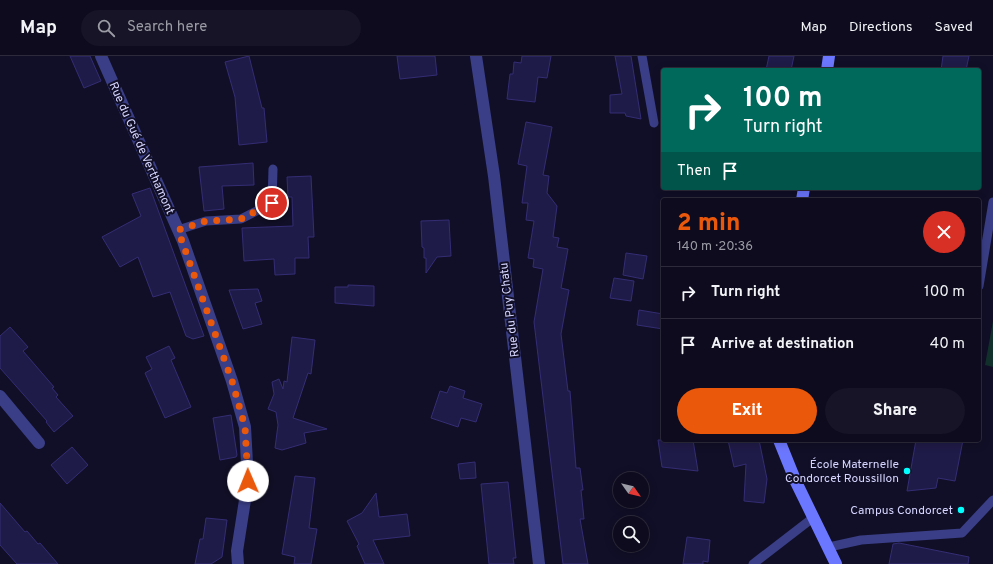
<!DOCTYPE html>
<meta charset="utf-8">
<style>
:root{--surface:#0d0b1d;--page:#161426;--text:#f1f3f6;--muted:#9a9ba4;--line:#2d2b3b;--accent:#ea580c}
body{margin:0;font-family:Overpass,sans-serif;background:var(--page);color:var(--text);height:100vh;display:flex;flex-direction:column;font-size:15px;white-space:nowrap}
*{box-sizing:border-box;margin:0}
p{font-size:13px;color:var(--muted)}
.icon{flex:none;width:22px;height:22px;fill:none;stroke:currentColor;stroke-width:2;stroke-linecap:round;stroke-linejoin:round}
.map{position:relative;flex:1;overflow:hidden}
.details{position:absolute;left:661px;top:142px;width:320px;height:244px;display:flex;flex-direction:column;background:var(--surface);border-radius:4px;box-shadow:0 2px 10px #0003,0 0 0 1px var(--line)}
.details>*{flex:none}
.guide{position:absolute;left:661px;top:12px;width:320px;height:122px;border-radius:4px;box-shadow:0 2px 10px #0003,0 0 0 1px var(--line);background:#00695c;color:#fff;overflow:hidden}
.needle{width:26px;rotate:124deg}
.buttons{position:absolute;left:613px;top:416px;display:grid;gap:8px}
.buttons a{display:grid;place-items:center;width:36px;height:36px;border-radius:50%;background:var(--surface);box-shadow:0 2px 10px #0003,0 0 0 1px var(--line);font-size:20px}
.pin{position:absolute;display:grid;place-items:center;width:34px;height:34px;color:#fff;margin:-17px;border:2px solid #fff;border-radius:50%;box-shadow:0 1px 4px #0007}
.me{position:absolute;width:44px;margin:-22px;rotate:359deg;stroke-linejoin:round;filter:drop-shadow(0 0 3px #0008)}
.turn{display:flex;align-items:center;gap:14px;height:84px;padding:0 16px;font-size:18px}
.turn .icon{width:52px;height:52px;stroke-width:2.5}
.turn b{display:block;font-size:28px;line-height:34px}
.then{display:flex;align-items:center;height:38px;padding:0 16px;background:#0003;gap:8px;font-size:15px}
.round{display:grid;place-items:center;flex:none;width:42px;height:42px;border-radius:21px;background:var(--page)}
.headline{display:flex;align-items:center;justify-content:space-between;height:68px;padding:0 16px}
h1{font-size:24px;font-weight:800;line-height:30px;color:var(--accent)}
.primary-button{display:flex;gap:8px;margin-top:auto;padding:8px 16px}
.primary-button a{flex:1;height:46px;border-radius:24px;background:var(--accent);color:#fff;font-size:16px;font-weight:800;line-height:46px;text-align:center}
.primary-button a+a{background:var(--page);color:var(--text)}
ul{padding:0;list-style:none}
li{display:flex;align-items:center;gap:12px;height:52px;padding:0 16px;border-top:1px solid var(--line)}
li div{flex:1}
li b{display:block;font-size:15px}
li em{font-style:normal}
header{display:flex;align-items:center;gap:24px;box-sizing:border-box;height:56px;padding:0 20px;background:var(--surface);border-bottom:1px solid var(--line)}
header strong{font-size:19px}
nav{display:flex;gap:22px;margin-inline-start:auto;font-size:14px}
.search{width:280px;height:36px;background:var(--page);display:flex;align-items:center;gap:10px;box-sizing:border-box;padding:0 14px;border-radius:22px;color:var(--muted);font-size:15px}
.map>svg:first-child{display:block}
</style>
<header>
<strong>Map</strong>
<div class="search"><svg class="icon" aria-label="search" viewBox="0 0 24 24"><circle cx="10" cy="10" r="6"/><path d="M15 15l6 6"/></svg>Search here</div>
<nav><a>Map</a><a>Directions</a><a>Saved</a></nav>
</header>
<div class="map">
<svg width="993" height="508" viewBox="0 0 993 508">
<rect width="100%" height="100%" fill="#110f27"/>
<path fill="#12312c" d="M993,265v46l-8,-2z"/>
<g fill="#1f1b48" stroke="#342d74">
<path d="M70,0h20l11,25 -17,7z"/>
<path d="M249,0l13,52h2l3,34 -28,3 -4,-48 -10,-35z"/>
<path d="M397,0h38l2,19 -37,4z"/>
<path d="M522,0h29l-4,22 -9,-1 -3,25 -28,-3 3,-25h3l1,-12 7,1z"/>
<path d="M615,0h16l10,63 -15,-3 -1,-3h-15v-18l12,-1z"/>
<path d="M769,0h25l-3,14h-25z"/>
<path d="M943,0h26l-3,14h-25z"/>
<path d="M526,66l26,5 -9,48 6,1 -2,17 10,13 -4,31 6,1 -2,9 11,2 -7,39 8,2 -8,44 7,57h2l6,77h4l3,22h-2l3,29h-4l8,45h-25l-29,-242 9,-53 -10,-2 1,-8 -6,-1 6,-37 -8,-1 2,-17h-6l5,-37 -9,-2z"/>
<path d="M253,107l1,22 -32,1 2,23 -20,2 -5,-44z"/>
<path d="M311,120l3,61h-6l1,21h-14v16l-20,1 -1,-16 -30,2 -2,-33 51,-2 -1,-29h-4l-1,-20z"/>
<path d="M150,132l54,148 -11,3 -7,-3 -16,-44 -17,5 -15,-40 -18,10 -18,-30 39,-21 -9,-22z"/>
<path d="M449,164l2,36 -14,1 -11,16v-15h-2v-10l-2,-1 -1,-26z"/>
<path d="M626,197l21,3 -4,23 -20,-4z"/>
<path d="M614,222l20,3 -3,20 -21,-3z"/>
<path d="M348,229l26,1v20l-39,-3v-16h13z"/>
<path d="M258,233l4,12 -7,2 7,21 -19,5 -14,-39z"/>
<path d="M639,254l24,4v15l-26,-4z"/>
<path d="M10,271l18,20 -5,4 31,36 -2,1 6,7 -2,2 17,19 -19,16 -8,-10 1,-1 -47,-53v-32z"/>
<path d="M292,281l23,3 -4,34 -3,-1 -15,45 34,11 -23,4 2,10 -24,7 -7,-2 3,-23 -2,-13 -8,-3 6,-15 -2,-12 7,-3 4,10 1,-8 3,1z"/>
<path d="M169,290l6,12 -4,2 20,47 -26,11 -20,-45 7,-4 -6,-12z"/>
<path d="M450,330l15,5 -2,7 19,6 -6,18 -15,-4 -3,9 -27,-9 9,-27 7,2z"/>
<path d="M231,359l6,40 -1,2 -16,3 -7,-42z"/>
<path d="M658,384h35l5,31 -36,-4z"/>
<path d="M728,384h31l8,39 -3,24 -20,-2 2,-37 -12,3z"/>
<path d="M916,384h47l-8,41 -17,-3 -2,10 -29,3z"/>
<path d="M72,391l16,18 -21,19 -16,-19z"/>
<path d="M475,406l1,16 -16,1 -2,-15z"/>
<path d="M295,420l20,2 -6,50 8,1 -6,35h-17l1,-7 -13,-3z"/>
<path d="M508,426l8,76h-3l1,6h-25l-8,-80z"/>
<path d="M376,437l3,24 28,-3 3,22 -37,4 11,24h-19l-8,-18 2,-2 -12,-23 15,-8z"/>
<path d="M0,447l25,29 2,-1 11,13 2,-1 18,21h-41l-17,-19z"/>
<path d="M206,462l21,2 -5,37 -11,7h-16l5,-25h3z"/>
<path d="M687,481l23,3 -2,22 -5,-1v3h-20z"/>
<path d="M899,487l70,14 -1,7h-79l4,-20z"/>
</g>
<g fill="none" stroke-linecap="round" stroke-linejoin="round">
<g stroke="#3a3e86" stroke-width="9">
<path d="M642,0l12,67"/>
<path d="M178,174l28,-9 35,-2 31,-16 1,-34"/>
<path d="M979,230l14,-84"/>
<path d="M829,491l32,-7 101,-7 31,-33"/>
<path d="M753,508l61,-47"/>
</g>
<g stroke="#3a3e86" stroke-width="12">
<path d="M101,0l82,185 49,140 13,46 3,54 -11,70 1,13"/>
<path d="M476,0l18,120 45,388"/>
<path d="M0,340l39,47"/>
</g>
<g stroke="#6c77ff" stroke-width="12">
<path d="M827,14l2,-14"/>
<path d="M802,144l2,-12"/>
<path d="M779,384l17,42 40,82"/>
</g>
</g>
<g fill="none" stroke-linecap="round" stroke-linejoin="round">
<path stroke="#ea580c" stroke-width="7" stroke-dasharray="0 12.6" d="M248,425l-3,-54 -3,-11 -10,-35 -54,-151 28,-9 35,-2 31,-16"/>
</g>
<g fill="#01ffff" stroke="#110f27" stroke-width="1.5">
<circle cx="907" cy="415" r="4"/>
<circle cx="961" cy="454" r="4"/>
</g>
<g text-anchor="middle" stroke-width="4" stroke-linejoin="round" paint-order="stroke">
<g font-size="12" fill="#d5d5ff" stroke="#110f27">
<text transform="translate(142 92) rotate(66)" y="4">Rue du Gué de Verthamont</text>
<text transform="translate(509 254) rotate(-97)" y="4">Rue du Puy Chatu</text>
</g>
<g font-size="12" fill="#d5d5ff" stroke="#110f27" text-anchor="end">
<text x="899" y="412">École Maternelle<tspan x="899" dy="14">Condorcet Roussillon</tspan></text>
<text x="953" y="458">Campus Condorcet</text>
</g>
</g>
</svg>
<div class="buttons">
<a><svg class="needle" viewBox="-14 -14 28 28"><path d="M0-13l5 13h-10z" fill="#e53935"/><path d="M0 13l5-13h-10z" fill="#9a9ba4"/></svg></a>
<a><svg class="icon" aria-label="search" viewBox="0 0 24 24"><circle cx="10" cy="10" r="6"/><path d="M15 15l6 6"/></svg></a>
</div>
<div class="pin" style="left:272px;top:147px;background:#d93025"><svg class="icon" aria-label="arrive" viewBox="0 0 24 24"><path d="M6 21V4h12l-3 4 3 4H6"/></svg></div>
<svg class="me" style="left:248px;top:425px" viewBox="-20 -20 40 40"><circle r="19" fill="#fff"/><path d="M0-13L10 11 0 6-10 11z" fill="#ea580c"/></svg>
<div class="guide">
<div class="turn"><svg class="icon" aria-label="right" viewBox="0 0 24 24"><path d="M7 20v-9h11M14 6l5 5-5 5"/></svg><div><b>100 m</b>Turn right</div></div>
<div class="then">Then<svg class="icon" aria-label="arrive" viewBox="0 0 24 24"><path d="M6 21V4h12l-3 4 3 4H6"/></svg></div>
</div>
<section class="details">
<div class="headline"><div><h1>2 min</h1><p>140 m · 20:36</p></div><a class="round" style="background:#d93025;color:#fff"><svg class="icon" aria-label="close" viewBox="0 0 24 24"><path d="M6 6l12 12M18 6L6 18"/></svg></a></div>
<ul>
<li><svg class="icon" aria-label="right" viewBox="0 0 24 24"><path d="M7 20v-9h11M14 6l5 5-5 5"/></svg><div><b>Turn right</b></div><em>100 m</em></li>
<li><svg class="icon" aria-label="arrive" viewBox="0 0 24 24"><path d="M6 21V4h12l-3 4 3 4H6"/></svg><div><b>Arrive at destination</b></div><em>40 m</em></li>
</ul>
<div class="primary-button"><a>Exit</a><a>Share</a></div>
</section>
</div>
